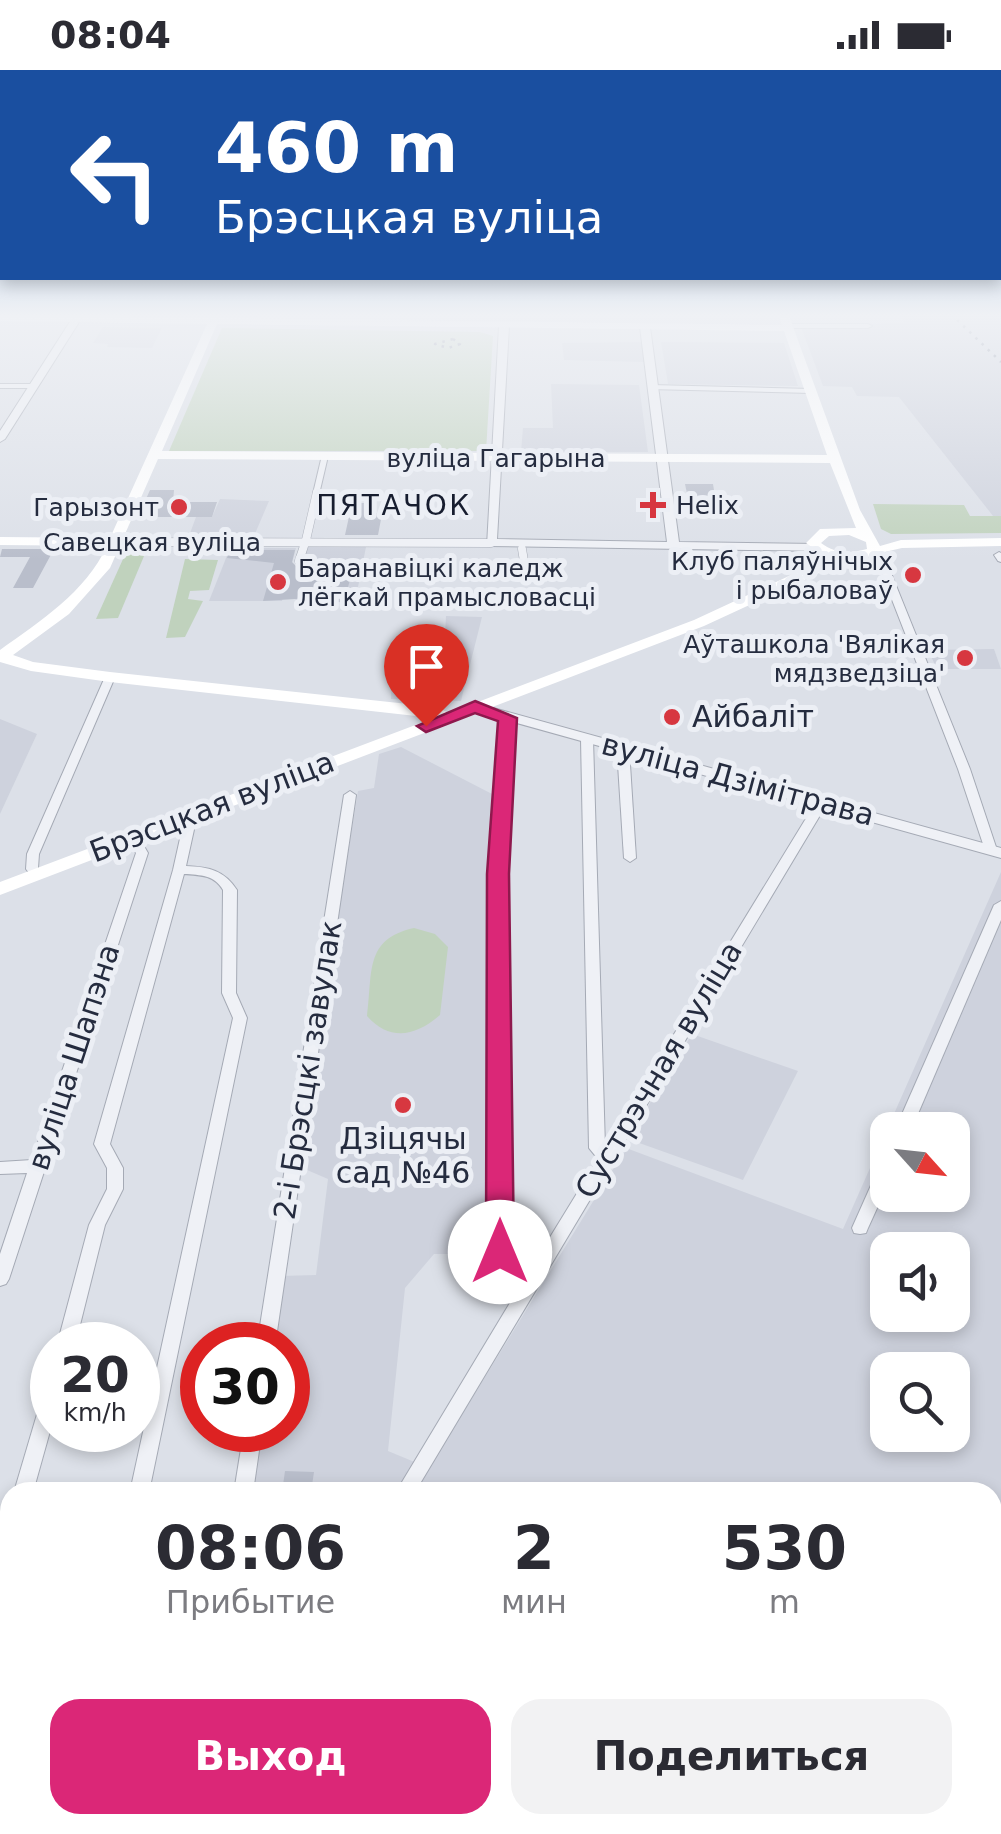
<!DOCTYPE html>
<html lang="ru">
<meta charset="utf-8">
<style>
:root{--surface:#fff;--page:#f2f2f3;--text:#2b2b33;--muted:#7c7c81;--accent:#db2777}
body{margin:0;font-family:"DejaVu Sans",sans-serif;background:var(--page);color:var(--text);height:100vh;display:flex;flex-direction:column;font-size:38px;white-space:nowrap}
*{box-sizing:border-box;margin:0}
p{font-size:32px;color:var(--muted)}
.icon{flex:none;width:55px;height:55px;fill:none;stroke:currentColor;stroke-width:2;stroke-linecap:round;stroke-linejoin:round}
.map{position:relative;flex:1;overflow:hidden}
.panel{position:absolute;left:0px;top:1412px;width:1002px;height:352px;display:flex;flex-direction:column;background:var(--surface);border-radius:30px 30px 0 0;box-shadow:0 5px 15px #0003}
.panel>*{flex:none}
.top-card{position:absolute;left:0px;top:0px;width:1002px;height:210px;box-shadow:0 5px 15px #0003;background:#1a4fa0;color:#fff;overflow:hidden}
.needle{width:65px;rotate:117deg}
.fabs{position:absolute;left:870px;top:1042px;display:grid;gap:20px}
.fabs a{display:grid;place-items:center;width:100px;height:100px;border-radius:20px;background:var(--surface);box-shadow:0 5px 15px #0003;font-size:50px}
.speed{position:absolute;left:30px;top:1252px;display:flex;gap:20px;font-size:50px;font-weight:700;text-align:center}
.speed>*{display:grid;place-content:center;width:130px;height:130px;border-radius:50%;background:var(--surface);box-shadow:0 5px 15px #0003;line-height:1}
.speed small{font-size:25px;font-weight:400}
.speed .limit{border:15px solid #d22;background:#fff;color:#111}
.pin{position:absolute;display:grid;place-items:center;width:85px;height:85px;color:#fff;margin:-102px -42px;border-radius:50% 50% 50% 0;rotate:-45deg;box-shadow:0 0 10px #0007}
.pin .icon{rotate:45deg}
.me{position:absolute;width:110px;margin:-55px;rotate:0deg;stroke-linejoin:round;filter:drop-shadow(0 0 8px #0008)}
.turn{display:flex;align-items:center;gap:35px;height:210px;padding:0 50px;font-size:45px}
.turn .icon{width:130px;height:130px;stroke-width:2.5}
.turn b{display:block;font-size:70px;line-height:85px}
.eta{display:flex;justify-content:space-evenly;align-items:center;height:170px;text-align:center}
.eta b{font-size:60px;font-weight:700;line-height:70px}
.primary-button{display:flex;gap:20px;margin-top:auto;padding:20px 50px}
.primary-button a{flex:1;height:115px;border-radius:30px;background:var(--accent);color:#fff;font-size:40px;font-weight:700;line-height:115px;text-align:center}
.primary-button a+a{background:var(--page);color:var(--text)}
.status{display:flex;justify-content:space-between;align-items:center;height:70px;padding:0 50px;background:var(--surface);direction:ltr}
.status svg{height:28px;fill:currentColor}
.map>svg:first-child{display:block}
</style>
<div class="status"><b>08:04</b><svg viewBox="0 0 49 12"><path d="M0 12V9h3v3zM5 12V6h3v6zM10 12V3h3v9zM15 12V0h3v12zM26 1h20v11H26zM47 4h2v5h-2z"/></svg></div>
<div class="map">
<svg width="1001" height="1764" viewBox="0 0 1001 1764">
<rect width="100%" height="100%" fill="#dce0e8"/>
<g fill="#ced2dd" fill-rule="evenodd">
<path d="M899,243h102v213l-102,-129 -42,-1 -5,-9 -29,-1 -22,-59 103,-4z"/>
<path d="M103,257l59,1 -10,20 -45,-1 1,-3 -15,-1z"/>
<path d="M643,272l2,20 -81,-2 -2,-17z"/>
<path d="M661,272l123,1 14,43 -130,-2z"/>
<path d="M551,314l88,1 9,67h-127l2,-24h30z"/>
<path d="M220,429l49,2 -15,35h-65l7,-19h16z"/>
<path d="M307,476l59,1 -11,55 -60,1z"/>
<path d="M230,478h66l-14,53h-73z"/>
<path d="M446,546l36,1 -21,84 -70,-2 2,-47h45l2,-16h5z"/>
<path d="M994,579l7,20h-64l-9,-19z"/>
<path d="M0,649l37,15 -37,80z"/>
<path d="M401,677l93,48v384l-5,75h-55l-29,34 -17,163 41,17 197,-320 217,81 158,-357v656l-8,1 -1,-37h-743l9,-62h30v-85h-18l10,-69 36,-1 12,-96 -21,-9 11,-132 40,-247 16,-3 5,-34zM888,1060h64v65h-64zM888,1180h64v65h-64zM888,1300h64v65h-64z"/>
<path d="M692,964l106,37 -55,109 -115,-41z"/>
</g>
<g fill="#c0d2bd">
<path d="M222,258l258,4 13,4 -7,115h-317z"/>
<path d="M873,434l91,1 6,11h31v17l-110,1 -10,-5z"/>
<path d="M128,478l19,1 -29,69 -22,1z"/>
<path d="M185,489l33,1 -9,30 -19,1 -2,8 15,2 -18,36 -19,1z"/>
<path d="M414,858l21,6 13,13 -8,68c-24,21 -50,27 -73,1 6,-44 -3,-77 47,-88z"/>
</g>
<g fill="#b9becb">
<path d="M685,414h28l3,19h-27z"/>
<path d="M150,420h24l-1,12h44l-5,15h-74z"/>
<path d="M352,433h15l-2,8 17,3 -4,21h-33z"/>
<path d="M2,479h52l-21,39h-20l17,-31h-30z"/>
<path d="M230,480h65l-3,12 6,6 9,-7h48l-11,41h-13l3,-12h-21l-2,8 -48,3 11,-38 -47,-5z"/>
<path d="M285,1401l29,1 -3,20h-29z"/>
</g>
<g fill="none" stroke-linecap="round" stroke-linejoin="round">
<defs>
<path id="pedestrian-far1" d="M316,424l8,-34"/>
<g id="pedestrian">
<path d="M306,470l11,-48"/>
<path d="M115,472l376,1"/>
<path d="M522,479l2,12"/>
<path d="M299,491l5,-15"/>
</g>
<g id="minor">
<path d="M787,254h81l4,2 -4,2h-84v-4z"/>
<path d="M0,314h33l4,2 -4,2h-33z"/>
<path d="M651,315l160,4 4,2 -4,2 -163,-4v-4z"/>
<path d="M867,482h6l16,16 81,201 27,81 -2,3 -4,1 -6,-4 -27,-81 -78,-200 -13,-13z"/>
<path d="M999,482l2,1v9l-3,-1 -4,-6z"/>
<path d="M110,604l5,3 -76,177 -1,14 5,6 -1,3h-10l-6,-8 1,-15 78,-177z"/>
<path d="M508,645l6,3 -10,156 4,378 8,21 9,5 73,-119 -9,-11 -8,-409 6,-3 6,3 12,408 211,-345 6,-4 6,4 -413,690h-19l121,-201 -14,-9 -11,-30v-378l10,-156z"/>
<path d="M623,676l6,3 7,109 -6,4 -6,-4 -7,-109z"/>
<path d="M350,721l6,4 -81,550h-18l87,-550z"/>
<path d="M183,744l4,1 8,10 -9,41c23,1 38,4 51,24l-1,103 11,25 -98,474h-19l103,-474 -11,-25 1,-103c-9,-15 -22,-15 -39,-16l-74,270 13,24v21l-18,36 -30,120h-18l32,-120 18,-36v-21l-13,-24 79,-274 10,-45 -6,-7z"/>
<path d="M133,763l4,1 11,19 -139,426 -3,5 -6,2v-32l27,-81 -27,1v-12l32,-2 104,-307 -9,-16z"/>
<path d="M1001,831v19l-90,210h-16l99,-225z"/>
<path d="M888,1089v25l-20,44 -2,5 -6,1 -6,-1 -2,-5 28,-63 2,-4z"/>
<path d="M52,1316v38l-19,68h-19l29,-98 3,-6z"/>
<path d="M244,1360h18l-9,62h-19z"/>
<path d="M10,1459v42l-8,5 -2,-1v-37l3,-7z"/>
<path d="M992,1468h9v36l-9,5z"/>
<path d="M1001,1656v27l-9,4v-27z"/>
<path d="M0,1749l8,3 4,12h-12z"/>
<path d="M757,1755h26l-4,9h-26z"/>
<path d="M901,1755h26l-4,9h-26z"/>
</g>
<g id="tertiary">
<path d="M73,247l8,2 -76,120 -5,3v-11z"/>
<path d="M504,253l5,3 -12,213 170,3 -27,-215 5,-3 5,3 29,215 138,2 4,1v6l-334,-5 12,-220z"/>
<path d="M475,633l526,145v10l-531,-148v-6z"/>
</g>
</defs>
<use href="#pedestrian-far1" stroke="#a5aab5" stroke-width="8"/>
<use href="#pedestrian" stroke="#a5aab5" stroke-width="9"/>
<use href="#minor" stroke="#a5aab5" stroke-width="2"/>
<use href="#tertiary" stroke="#a5aab5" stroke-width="2"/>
<use href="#pedestrian-far1" stroke="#eff1f6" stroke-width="6"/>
<use href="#pedestrian" stroke="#eff1f6" stroke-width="8"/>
<use href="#minor" fill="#eff1f6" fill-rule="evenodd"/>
<use href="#tertiary" fill="#eff1f6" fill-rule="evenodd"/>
<path fill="#fff" fill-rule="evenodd" d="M212,243h10l-2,5 562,7 -4,-12h10l72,197 20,36 21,-6 100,-2v8l-99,2 -57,13 -141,65 -704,269v-13l434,-164 -324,-36 -79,-11 -31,-9v-12c40,-29 85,-57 107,-104l-107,-1v-8l110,1 97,-214 -207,-3v-6l210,3zM217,254l567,7 43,124 -665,-4zM158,389l672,4 26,65 -36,1 -14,14 22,15 -134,62 -245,93 -13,-6 -326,-35 -77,-10 -20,-7 56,-41 41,-46zM849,465l17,7 1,7c-18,5 -31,5 -46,-6l8,-7z"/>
<g stroke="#757d92" stroke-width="2.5" stroke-dasharray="2.5 6" stroke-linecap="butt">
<path d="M951,244l50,48"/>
<path d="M453,269l7,5 -12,4 -13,-4z"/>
</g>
<g stroke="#757d92" stroke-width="5" stroke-dasharray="6 11" stroke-linecap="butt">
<path d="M992,1555l9,-11"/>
<path d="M992,1603l9,-10"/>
<path d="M823,1764l8,-9"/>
<path d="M846,1764l8,-9"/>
</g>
</g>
<linearGradient id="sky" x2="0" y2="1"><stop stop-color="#86b0dc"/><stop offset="0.5" stop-color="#eff1f5"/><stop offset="1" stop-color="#eff1f5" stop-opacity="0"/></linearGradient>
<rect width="1001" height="490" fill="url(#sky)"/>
<path fill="#db2777" stroke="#8e194d" stroke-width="2.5" d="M475,631l42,17 -8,156 5,378 -4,8h-20l-4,-8 1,-378 11,-153 -23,-8 -49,19 -9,-6z"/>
<g fill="#d73740" stroke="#eceff5" stroke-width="4">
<path d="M648 420h10v10h10v10h-10v10h-10v-10h-10v-10h10z"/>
<circle cx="179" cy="437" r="10"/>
<circle cx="913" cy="505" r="10"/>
<circle cx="278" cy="512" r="10"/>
<circle cx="965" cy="588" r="10"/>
<circle cx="672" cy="647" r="10"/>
<circle cx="403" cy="1035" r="10"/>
</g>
<g text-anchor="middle" stroke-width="10" stroke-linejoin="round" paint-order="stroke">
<g font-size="25" fill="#252c3f" stroke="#eceff5">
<text x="496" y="397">вуліца Гагарына</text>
<text x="152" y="481">Савецкая вуліца</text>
</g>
<g font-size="25" fill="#252c3f" stroke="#eceff5" text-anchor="end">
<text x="676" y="444" text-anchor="start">Helix</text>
<text x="159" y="446">Гарызонт</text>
<text x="893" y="500">Клуб паляўнічых<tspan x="893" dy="29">і рыбаловаў</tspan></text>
<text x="298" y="507" text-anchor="start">Баранавіцкі каледж<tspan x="298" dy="29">лёгкай прамысловасці</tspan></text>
<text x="945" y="583">Аўташкола 'Вялікая<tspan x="945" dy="29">мядзведзіца'</tspan></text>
</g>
<g font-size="28" letter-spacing="2.5" fill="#171d2f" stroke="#eceff5">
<text x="394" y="445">ПЯТАЧОК</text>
</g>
<g font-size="30" fill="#252c3f" stroke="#eceff5" text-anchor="start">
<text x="692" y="657">Айбаліт</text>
<text x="403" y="1079" text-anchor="middle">Дзіцячы<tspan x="403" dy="34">сад №46</tspan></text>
</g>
<g font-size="30" fill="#252c3f" stroke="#eceff5">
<text transform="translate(738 710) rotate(15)" y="10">вуліца Дзімітрава</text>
<text transform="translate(212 737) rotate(-21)" y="10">Брэсцкая вуліца</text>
<text transform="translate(74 987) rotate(-72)" y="10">вуліца Шапэна</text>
<text transform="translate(308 1000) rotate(-81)" y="10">2-і Брэсцкі завулак</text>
<text transform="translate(659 1000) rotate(-59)" y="10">Сустрэчная вуліца</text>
</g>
</g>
</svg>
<div class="fabs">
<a><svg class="needle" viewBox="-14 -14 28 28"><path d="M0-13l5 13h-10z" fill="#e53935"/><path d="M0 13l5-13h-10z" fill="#7c7c81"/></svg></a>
<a><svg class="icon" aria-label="sound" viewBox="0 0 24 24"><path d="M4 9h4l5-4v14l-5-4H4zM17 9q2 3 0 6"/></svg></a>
<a><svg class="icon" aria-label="search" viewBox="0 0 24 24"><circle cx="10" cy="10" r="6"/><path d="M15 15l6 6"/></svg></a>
</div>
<div class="speed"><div>20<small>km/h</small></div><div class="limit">30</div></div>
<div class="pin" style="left:426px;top:656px;background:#d93025"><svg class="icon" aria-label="arrive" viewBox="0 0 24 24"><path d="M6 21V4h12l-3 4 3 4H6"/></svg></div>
<svg class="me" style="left:500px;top:1182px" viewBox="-20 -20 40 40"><circle r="19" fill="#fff"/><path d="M0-13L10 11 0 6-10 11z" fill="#db2777"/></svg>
<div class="top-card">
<div class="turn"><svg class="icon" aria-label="left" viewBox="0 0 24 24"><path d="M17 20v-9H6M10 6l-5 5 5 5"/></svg><div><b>460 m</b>Брэсцкая вуліца</div></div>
</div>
<section class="panel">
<div class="eta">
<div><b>08:06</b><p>Прибытие</p></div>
<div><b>2</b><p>мин</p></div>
<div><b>530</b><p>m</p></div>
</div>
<div class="primary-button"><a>Выход</a><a>Поделиться</a></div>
</section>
</div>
